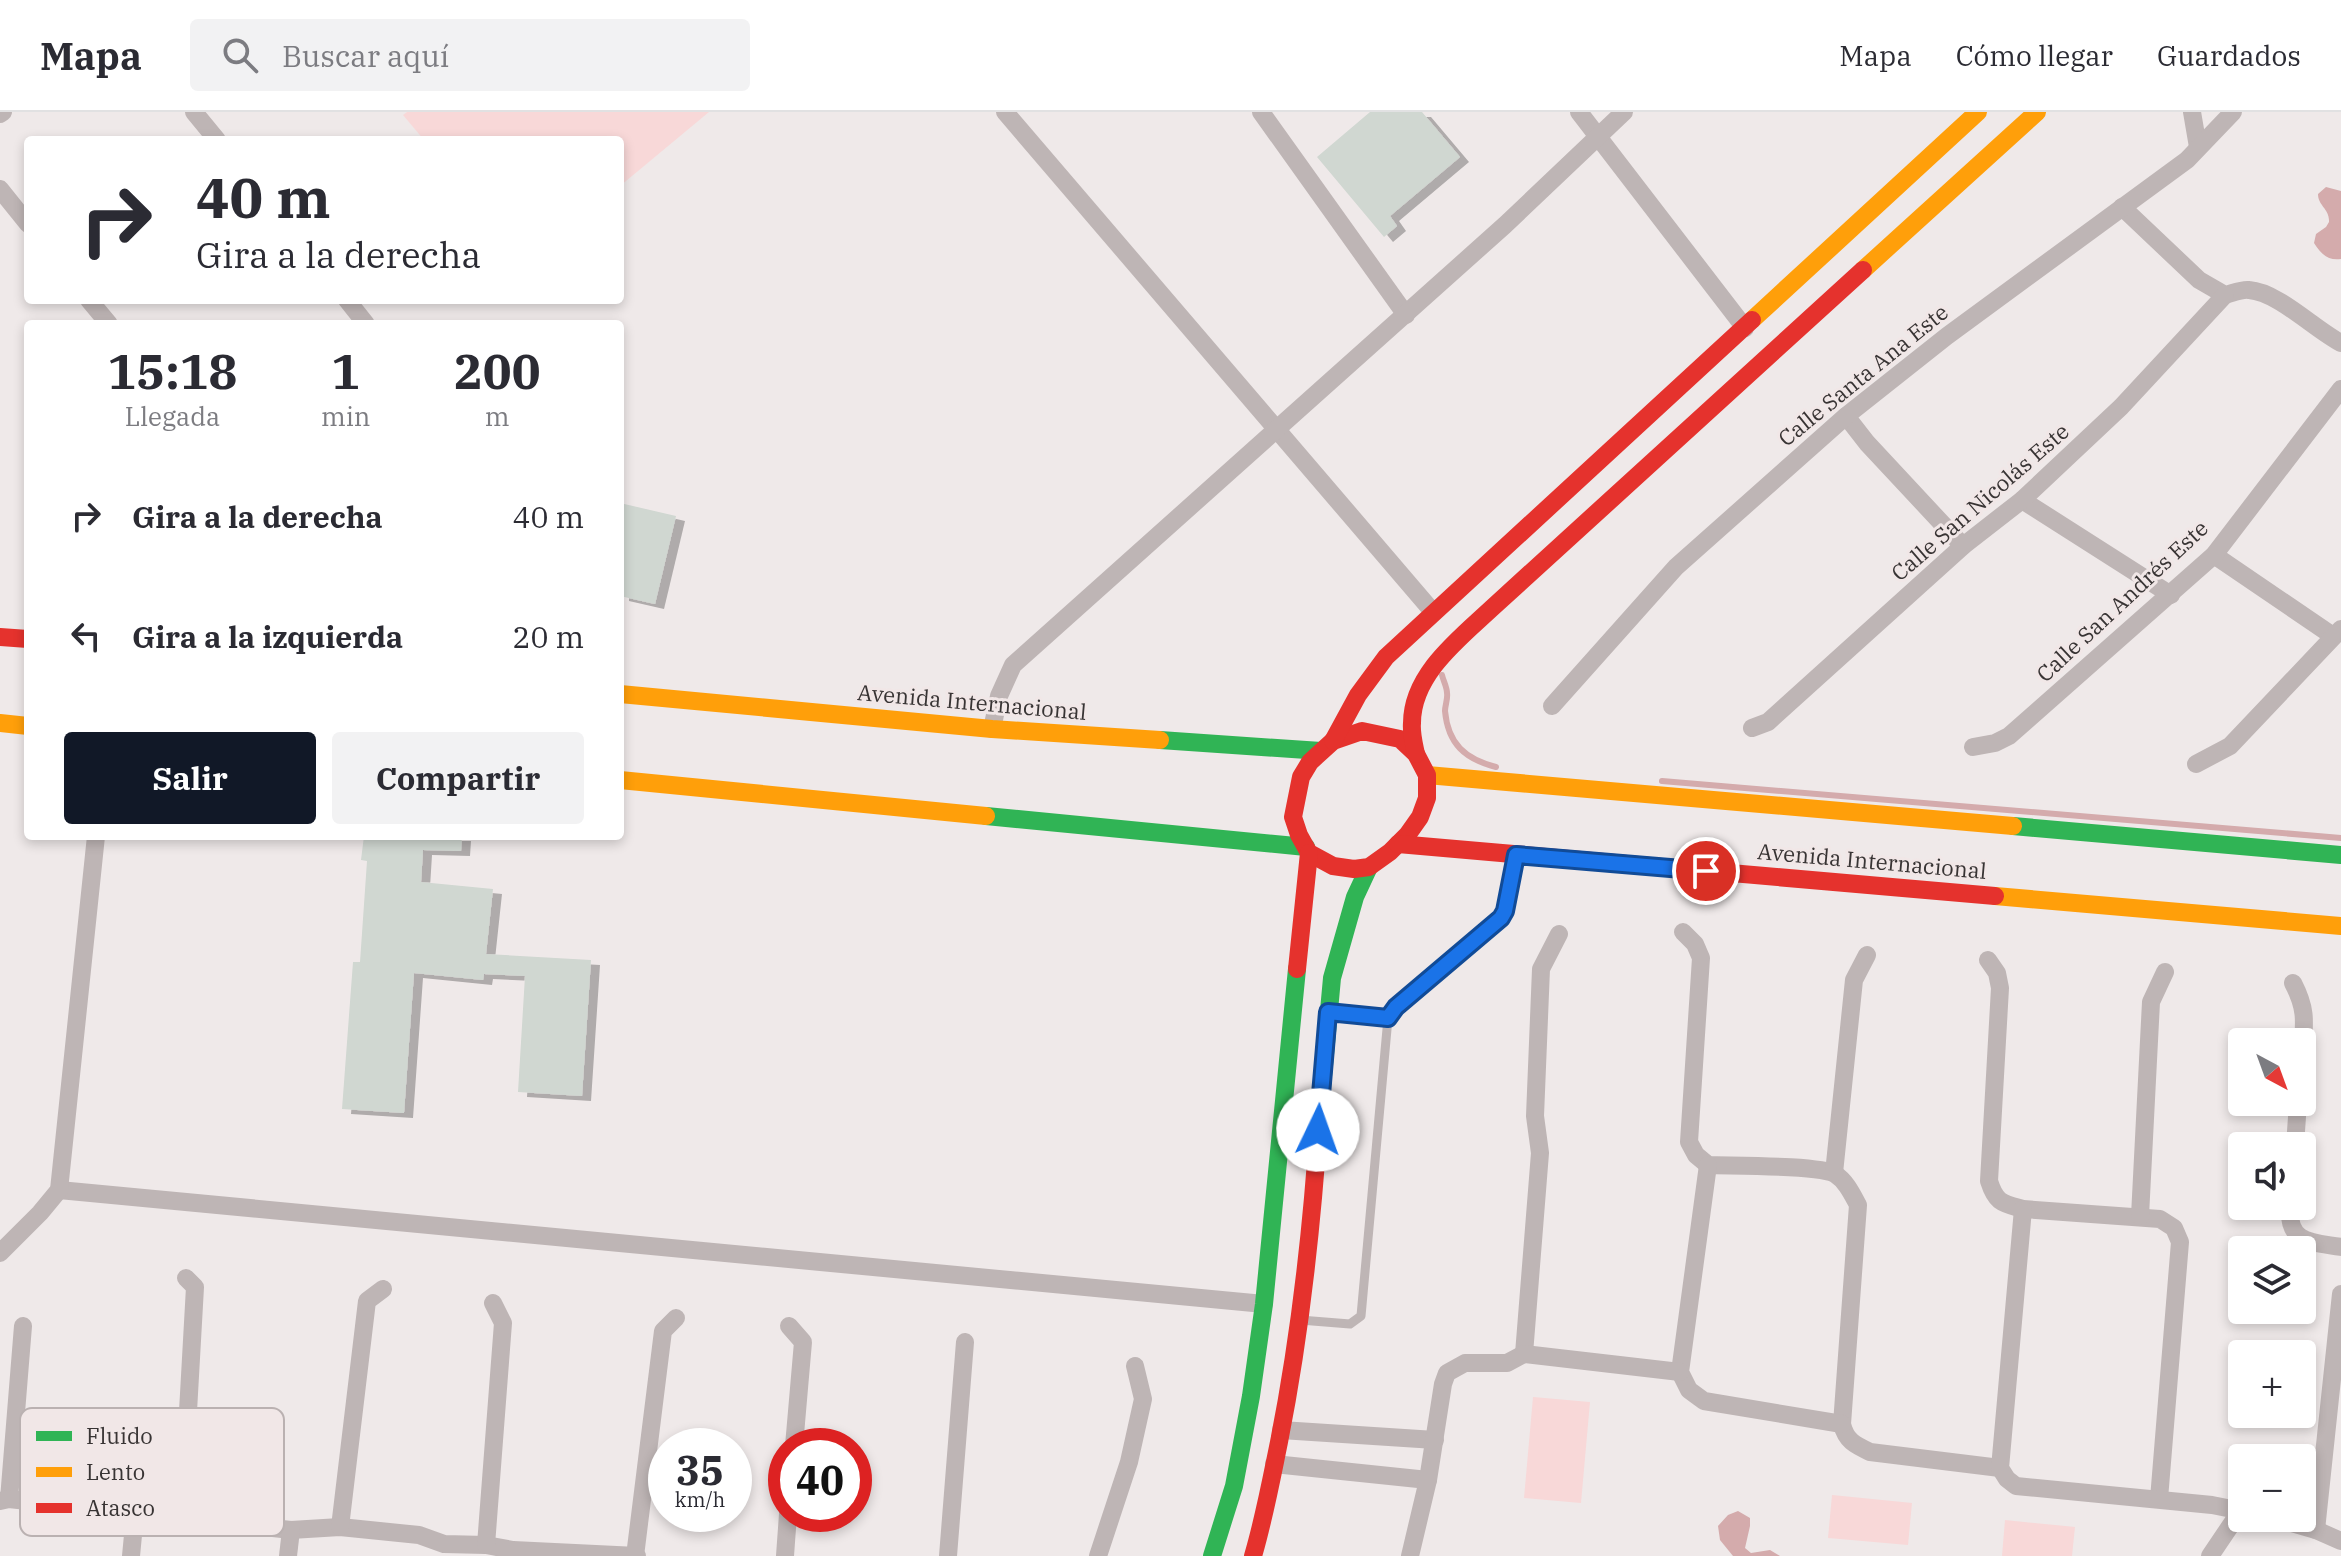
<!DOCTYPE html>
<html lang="es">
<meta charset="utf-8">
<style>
:root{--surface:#fff;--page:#f2f2f3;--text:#2b2b33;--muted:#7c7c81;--line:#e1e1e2;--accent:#111827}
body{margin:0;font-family:"IBM Plex Serif",serif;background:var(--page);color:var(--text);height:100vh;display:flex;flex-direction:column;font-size:30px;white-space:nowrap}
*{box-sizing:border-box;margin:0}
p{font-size:26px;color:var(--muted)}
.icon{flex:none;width:44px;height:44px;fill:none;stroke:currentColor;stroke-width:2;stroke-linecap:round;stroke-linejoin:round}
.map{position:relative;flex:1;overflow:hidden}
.sheet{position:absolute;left:24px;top:208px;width:600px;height:520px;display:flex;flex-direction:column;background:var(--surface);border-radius:8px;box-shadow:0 4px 12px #0003}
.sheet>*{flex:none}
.guide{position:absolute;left:24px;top:24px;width:600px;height:168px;border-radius:8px;box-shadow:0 4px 12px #0003;background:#fff;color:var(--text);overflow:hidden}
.needle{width:52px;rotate:139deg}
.buttons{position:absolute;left:2228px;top:916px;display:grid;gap:16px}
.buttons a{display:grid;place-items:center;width:88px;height:88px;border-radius:8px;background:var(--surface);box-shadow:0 4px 12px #0003;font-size:40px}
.speed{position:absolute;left:648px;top:1316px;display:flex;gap:16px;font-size:40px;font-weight:700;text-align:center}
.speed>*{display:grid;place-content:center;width:104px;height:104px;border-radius:50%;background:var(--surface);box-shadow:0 4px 12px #0003;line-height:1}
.speed small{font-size:20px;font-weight:400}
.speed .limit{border:12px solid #d22;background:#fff;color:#111}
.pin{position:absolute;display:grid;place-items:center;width:68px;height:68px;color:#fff;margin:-34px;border:4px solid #fff;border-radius:50%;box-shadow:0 2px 8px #0007}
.me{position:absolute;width:88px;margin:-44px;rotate:3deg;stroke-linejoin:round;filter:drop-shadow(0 0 6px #0008)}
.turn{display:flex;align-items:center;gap:28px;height:168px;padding:0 40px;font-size:36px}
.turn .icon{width:104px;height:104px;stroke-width:2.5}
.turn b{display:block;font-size:56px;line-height:68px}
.eta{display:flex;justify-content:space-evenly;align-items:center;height:136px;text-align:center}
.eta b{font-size:48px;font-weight:700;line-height:56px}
.button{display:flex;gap:16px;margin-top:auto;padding:16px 40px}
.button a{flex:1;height:92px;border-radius:8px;background:var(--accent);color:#fff;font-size:32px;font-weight:700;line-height:92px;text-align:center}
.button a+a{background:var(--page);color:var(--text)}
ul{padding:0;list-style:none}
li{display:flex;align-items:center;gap:24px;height:120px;padding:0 40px}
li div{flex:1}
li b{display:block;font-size:30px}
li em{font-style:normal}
header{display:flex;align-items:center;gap:48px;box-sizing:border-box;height:112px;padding:0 40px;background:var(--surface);border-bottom:2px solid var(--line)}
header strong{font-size:38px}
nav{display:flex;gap:44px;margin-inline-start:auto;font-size:28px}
.search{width:560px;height:72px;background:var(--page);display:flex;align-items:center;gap:20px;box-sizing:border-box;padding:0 28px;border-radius:8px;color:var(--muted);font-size:30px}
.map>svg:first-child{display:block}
</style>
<header>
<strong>Mapa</strong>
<div class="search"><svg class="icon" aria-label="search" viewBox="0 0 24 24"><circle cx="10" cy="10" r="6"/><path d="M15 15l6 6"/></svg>Buscar aquí</div>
<nav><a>Mapa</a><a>Cómo llegar</a><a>Guardados</a></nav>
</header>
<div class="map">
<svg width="2341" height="1444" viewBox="0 0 2341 1444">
<defs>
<filter id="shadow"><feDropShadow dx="9" dy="5" stdDeviation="0" flood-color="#0004"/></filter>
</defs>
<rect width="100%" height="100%" fill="#efe9e9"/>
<g fill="#f8d8d8">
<path d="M407,0h302l-89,74v-46h-196l-21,-25z"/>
<path d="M1533,1285l57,5 -9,101 -57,-5z"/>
<path d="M1832,1383l80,8 -4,42 -80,-7z"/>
<path d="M2005,1408l70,7 -3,29h-70z"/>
</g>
<g fill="#d4abac">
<path d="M2326,75l15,4v68c-13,2 -20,-5 -27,-16l2,-9 10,-7 3,-5c1,-13 -11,-16 -11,-28z"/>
<path d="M1738,1399l12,7v8l-5,22 6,5 19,-3 10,6h-47l-13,-16 -2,-14 10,-11z"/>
</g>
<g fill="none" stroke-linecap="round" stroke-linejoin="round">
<g stroke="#d4abac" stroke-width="6">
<path d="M1442,563c1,5 5,12 5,18 1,6 -2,12 -2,18 3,33 20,48 51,56"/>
<path d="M1662,669l679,57"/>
</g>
</g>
<g fill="#d0d7d1" filter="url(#shadow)">
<path d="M1370,0h52l38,45 -70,59 7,10 -13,11 -67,-80z"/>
<path d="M620,391l56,13 -21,88 -35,-8z"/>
<path d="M364,724h98l-1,15 -38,-1 -2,32 72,7 -7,65 105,6 -9,136 -64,-4 7,-116 -41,-2 -1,6 -69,-7 -10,140 -62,-4 11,-147h7l7,-101 -6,-1z"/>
</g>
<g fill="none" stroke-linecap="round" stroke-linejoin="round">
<g stroke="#beb5b5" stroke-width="9">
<path d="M1331,900l57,6"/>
<path d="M1300,1208l50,4 11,-8 27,-298 8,-11 105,-89 4,-7 10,-53"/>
</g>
<g stroke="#beb5b5" stroke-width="18">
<path d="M194,0l23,28"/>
<path d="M1005,0l428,500"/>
<path d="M1261,0l145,203"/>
<path d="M1579,0l166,216"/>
<path d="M2192,0l6,35"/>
<path d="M0,2l3,-2"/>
<path d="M0,77l28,35"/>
<path d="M2122,95l77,73 26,15c8,-2 17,-6 24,-5 29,2 65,39 92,53"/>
<path d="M89,188l20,24"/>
<path d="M347,188l19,24"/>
<path d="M1846,304l21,27 96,103"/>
<path d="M2022,388l149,95"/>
<path d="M2214,443l119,81"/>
<path d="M1552,594l124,-139 170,-151 101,-80 240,-176 46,-48"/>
<path d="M1752,616l16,-6 195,-176 59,-46 99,-93 104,-112"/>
<path d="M992,617l7,-33 14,-31 492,-440 119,-113"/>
<path d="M1973,635l22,-4 14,-7 205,-181 127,-166"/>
<path d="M2196,652l34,-18 111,-117"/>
<path d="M1683,820l12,12 6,14 -12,184 7,13 12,10c23,1 111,0 127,9 11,7 17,20 23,31l-16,219c4,17 13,21 28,28l130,16"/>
<path d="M1988,848l9,13 3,15 -11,193c7,22 13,22 34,28l137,10 14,9 6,14 -21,257"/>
<path d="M2293,871c15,29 11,41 9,72"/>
<path d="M2295,1034l3,-44"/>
<path d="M1708,1053l-28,207 9,18 15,11 138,23"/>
<path d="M1834,1061l20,-193 13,-25"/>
<path d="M59,1078l1205,114"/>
<path d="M2290,1094c-3,38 22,36 51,41"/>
<path d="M2023,1097l-23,259 7,11 9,7 196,19 30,6"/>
<path d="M2140,1104l11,-214 14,-30"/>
<path d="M0,1141l40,-40 19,-23 37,-354"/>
<path d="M789,1214l14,16 -9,104"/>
<path d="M1524,1242l16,-201 -5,-37 6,-147 18,-35"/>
<path d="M1281,1318l154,10"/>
<path d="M1274,1352l154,16"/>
<path d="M9,1387l14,-173"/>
<path d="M0,1389l9,-2 282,31 49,-3 79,8 25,9 42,1 27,5 124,6"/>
<path d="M182,1406l13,-231 -9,-9"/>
<path d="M2274,1406l42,12 25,11"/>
<path d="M340,1415l27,-226 16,-12"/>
<path d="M2316,1418l25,-236"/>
<path d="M486,1433l17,-222 -10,-20"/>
<path d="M131,1444l4,-42"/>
<path d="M288,1444l3,-26"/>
<path d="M635,1444l28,-225 13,-13"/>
<path d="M785,1444l3,-42"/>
<path d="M948,1444l17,-214"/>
<path d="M1098,1444l31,-94 14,-63 -8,-33"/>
<path d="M1410,1444l18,-76 15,-96 4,-11 18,-10h42l17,-9 156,18"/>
<path d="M2210,1444l31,-46"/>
</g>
<g stroke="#30b455" stroke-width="18">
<path d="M1160,628l161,11"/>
<path d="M986,704l320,31"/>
<path d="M2013,714l328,29"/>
<path d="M1319,1008l13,-142 23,-81 14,-30"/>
<path d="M1212,1444l22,-70 17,-90 13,-92 33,-335"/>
</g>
<g stroke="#ff9f0a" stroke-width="18">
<path d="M1863,158l174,-158"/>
<path d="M1752,208l226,-208"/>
<path d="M620,582l372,35 168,11"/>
<path d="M0,611l28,3"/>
<path d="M1427,663l586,51"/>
<path d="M620,668l366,36"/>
<path d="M1995,784l346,30"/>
</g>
<g stroke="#e5322d" stroke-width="18">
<path d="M0,525l28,2"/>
<path d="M1362,619l38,8 16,15 11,21v23l-7,19 -12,17 -18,18 -21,15 -15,2 -21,-3 -24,-13 -10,-18 -6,-18 8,-40 9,-15 23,-21z"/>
<path d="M1333,629l25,-46 28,-38 366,-337"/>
<path d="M1416,642c-2,-10 -5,-21 -4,-31 0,-49 48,-85 80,-115l371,-338"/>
<path d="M1398,732l597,52"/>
<path d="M1297,857l12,-116"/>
<path d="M1253,1444c11,-37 18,-75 26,-114 21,-106 33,-214 40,-322"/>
</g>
</g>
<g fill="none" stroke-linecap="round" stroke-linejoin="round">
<defs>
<path id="route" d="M1318,1018l10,-118 60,6 8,-11 105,-89 4,-7 11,-56 190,16"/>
</defs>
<use href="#route" stroke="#114b97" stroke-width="20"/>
<use href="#route" stroke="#1a73e8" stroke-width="14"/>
</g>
<g text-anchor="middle" stroke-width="6" stroke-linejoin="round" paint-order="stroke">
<g font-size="22" fill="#383434" stroke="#f1e7e7">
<text transform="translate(1863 263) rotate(-39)" y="8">Calle Santa Ana Este</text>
<text transform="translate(1980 390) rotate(-41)" y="8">Calle San Nicolás Este</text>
<text transform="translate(2122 489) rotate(-43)" y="8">Calle San Andrés Este</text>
<text transform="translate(972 590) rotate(5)" y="8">Avenida Internacional</text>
<text transform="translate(1872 749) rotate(5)" y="8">Avenida Internacional</text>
</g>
</g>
<rect x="20" y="1296" width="264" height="128" rx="12" fill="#f1e7e7" stroke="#bab1b1" stroke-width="2"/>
<rect x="36" y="1319" width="36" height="10" fill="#30b455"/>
<rect x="36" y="1355" width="36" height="10" fill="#ff9f0a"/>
<rect x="36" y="1391" width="36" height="10" fill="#e5322d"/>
<g font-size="22" fill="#383434">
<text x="86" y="1332">Fluido</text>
<text x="86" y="1368">Lento</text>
<text x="86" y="1404">Atasco</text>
</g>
</svg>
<div class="buttons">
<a><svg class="needle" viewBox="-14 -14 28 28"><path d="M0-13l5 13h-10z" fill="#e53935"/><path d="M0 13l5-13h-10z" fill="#7c7c81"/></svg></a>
<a><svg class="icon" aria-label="sound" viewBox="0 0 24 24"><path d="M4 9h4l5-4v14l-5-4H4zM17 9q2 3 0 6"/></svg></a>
<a><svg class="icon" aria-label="layers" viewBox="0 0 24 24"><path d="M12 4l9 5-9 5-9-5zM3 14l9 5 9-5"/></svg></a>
<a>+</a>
<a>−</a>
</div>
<div class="speed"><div>35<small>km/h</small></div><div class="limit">40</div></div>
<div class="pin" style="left:1706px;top:759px;background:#d93025"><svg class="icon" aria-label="arrive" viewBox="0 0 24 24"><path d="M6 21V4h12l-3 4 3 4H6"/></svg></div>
<svg class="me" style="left:1318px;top:1018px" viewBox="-20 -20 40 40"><circle r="19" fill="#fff"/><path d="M0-13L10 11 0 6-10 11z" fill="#1a73e8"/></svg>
<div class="guide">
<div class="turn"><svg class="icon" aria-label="right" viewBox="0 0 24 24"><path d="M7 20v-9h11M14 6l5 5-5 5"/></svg><div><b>40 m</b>Gira a la derecha</div></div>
</div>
<section class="sheet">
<div class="eta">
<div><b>15:18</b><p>Llegada</p></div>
<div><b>1</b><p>min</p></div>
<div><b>200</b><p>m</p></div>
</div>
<ul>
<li><svg class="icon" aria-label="right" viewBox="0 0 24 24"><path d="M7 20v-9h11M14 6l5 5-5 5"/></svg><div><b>Gira a la derecha</b></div><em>40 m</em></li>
<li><svg class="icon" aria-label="left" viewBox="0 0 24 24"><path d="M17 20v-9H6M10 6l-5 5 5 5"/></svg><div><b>Gira a la izquierda</b></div><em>20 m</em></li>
</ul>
<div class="button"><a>Salir</a><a>Compartir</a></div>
</section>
</div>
